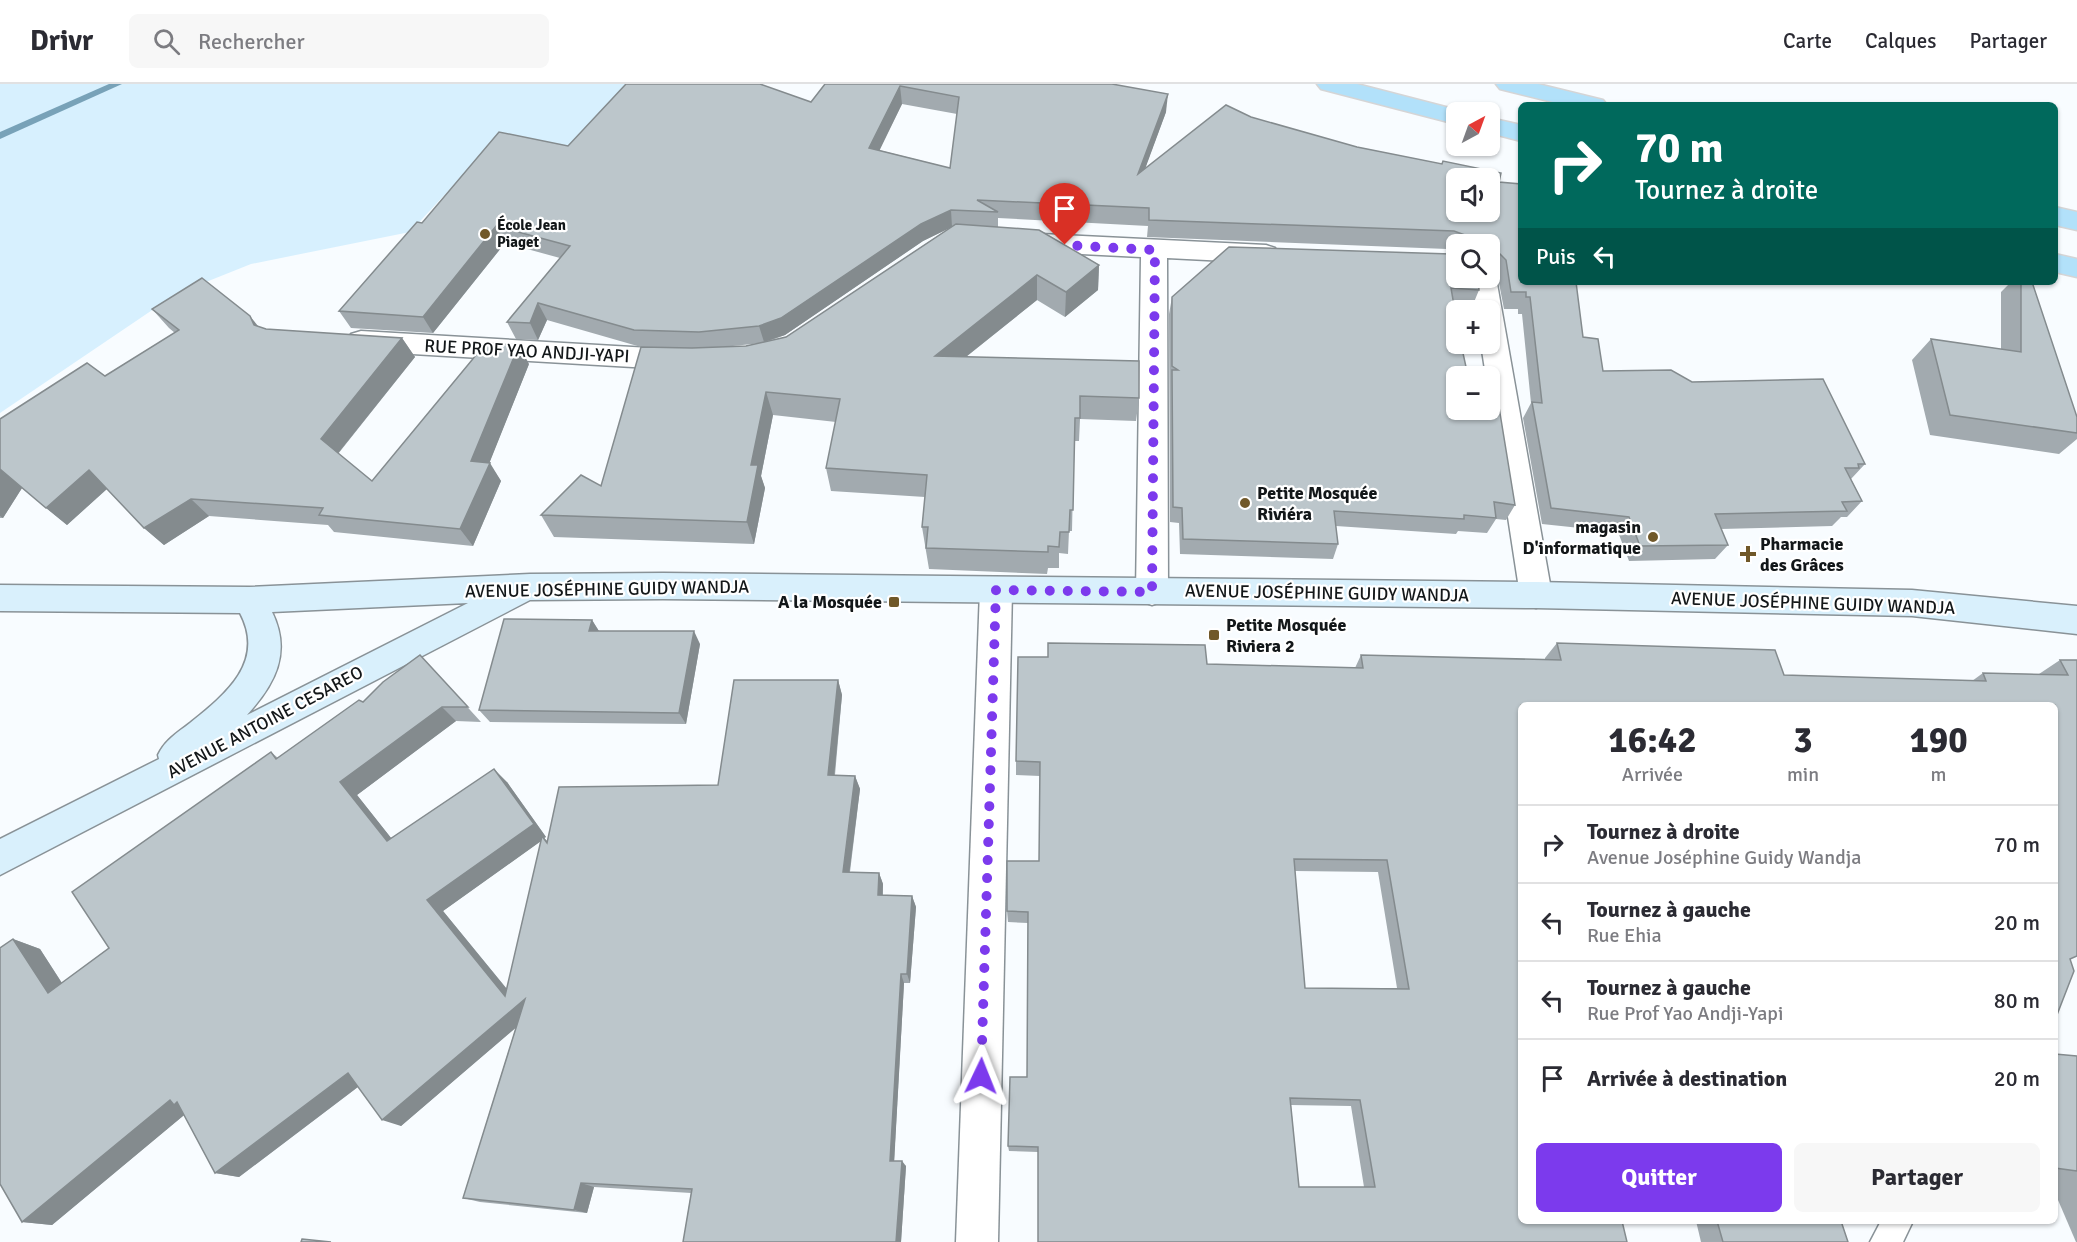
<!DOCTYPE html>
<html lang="fr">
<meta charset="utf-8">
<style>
:root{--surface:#fff;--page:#f7f7f7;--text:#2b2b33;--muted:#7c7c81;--line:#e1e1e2;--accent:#7c3aed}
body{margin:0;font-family:Signika,sans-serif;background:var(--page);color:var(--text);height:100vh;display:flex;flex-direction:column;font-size:22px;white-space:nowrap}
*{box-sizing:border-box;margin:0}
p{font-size:20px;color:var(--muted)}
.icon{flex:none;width:33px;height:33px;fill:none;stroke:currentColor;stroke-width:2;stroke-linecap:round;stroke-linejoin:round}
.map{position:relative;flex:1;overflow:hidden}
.side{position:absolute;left:1518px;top:618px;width:540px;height:522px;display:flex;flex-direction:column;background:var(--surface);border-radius:9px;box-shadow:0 2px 4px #0004}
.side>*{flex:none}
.guide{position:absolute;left:1518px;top:18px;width:540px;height:183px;border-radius:9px;box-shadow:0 2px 4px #0004;background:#00695c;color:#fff;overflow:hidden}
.needle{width:39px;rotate:41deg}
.buttons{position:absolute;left:1446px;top:18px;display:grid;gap:12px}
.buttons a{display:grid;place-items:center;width:54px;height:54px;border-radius:9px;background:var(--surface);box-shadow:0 2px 4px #0004;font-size:30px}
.pin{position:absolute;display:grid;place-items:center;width:51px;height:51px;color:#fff;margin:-62px -26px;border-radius:50% 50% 50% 0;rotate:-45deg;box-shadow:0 0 6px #0007}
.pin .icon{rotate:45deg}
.me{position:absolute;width:66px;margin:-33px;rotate:2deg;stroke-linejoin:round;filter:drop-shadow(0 0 4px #0008)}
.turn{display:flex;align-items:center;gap:21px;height:126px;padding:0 18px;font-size:27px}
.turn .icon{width:78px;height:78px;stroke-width:2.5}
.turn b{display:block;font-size:42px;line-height:51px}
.then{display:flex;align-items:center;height:57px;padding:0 18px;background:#0003;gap:12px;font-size:22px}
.eta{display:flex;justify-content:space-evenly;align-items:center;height:102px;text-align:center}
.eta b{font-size:36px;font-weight:700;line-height:42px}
.cta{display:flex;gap:12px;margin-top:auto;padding:12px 18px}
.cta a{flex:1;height:69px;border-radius:9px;background:var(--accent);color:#fff;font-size:24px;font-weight:700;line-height:69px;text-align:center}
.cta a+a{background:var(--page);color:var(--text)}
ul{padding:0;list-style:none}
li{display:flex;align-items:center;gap:18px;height:78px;padding:0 18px;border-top:2px solid var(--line)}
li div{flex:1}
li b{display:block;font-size:22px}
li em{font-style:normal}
header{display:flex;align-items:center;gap:36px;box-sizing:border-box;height:84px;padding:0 30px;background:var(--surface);border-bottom:2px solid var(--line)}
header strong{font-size:28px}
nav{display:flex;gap:33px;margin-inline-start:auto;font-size:21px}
.search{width:420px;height:54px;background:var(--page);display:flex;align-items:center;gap:15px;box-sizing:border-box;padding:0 21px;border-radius:9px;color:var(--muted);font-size:22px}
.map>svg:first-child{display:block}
</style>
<header>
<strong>Drivr</strong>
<div class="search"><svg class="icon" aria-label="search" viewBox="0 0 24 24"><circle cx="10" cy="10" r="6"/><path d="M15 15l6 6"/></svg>Rechercher</div>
<nav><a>Carte</a><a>Calques</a><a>Partager</a></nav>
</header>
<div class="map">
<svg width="2077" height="1158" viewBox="0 0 2077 1158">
<rect width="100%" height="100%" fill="#f8fcff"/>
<path fill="#d7f0fe" d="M0,0h638l-76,73 -73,-10 -79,85 -159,32 -75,30 -176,119z"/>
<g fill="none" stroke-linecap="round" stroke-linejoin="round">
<path fill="#78a2b8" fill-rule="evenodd" d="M109,0h13l-122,55v-7z"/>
<defs>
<path id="lane" d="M1881,1137h32l-10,21h-33z"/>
<g id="street">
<path d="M1021,149l245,12 9,3 4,6 -4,6 -9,3 -99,-5 1,334 -5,9 -11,4 -11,-4 -5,-9 5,-335 -120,-6 -9,-3 -4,-6 4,-6z"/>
<path d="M1490,187l6,7 56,317 -5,9 -11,4 -11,-4 -5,-9 -30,-195v-24h-4l-5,-32h9v-34h-15l-5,-32h20z"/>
<path d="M361,247l323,19 10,3 4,7 -4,7 -10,3 -323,-19 -10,-3 -4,-7 4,-7z"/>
<path d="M996,493l11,4 5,9 -14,652h-42l24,-652 5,-9z"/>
</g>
<path id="secondary" d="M663,489l873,9 376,8 165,16v28l-165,-18 -376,-8 -873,-9 -133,1 -530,275v-36l159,-80 -1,-4c7,-15 19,-22 32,-32 36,-29 76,-61 50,-110l-240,-2v-26l249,2 281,-13zM468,519l-221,112c28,-31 45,-62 25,-103z"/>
<g id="primary">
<path d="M1317,0h40l108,28h-9v12l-135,-35z"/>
<path d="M1496,0h42l65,16 4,5h-42l-65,-16z"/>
<path d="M1490,34l31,7v16l-31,-8z"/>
<path d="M2055,123l22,5v18l-22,-5z"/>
<path d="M2055,170l22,5v18l-22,-5z"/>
</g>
</defs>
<use href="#lane" stroke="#899297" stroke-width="3"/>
<use href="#street" stroke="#899297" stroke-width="3"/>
<use href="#secondary" stroke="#899297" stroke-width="3"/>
<use href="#primary" stroke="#d5d5d6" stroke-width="3"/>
<use href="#lane" fill="#fff" fill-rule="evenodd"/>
<use href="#street" fill="#fff" fill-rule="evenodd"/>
<use href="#secondary" fill="#d9f0fc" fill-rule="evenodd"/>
<use href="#primary" fill="#b2e1fa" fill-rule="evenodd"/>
</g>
<g fill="#a2aaaf" fill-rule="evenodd">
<path d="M825,0h287l54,28 -21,56 106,-51 106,30 142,35 84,155 20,34 89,11 173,82 -14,15 11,22 -15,16h-6l-9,9 -111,3 7,16 -13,14 -86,2 -11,-29 -76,-8 -19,-106 8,-15 -9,-89h-4v-5h-14l-6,-31 -7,-9 -1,3v-28h-34v8l-9,-3 -300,-12 1,-11 -150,-8v9l101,38 -1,25 -33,27 -28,-17 -71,57 173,41 -3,23 -56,-2 -1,22h-5l-2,90h-3l-1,23 -9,-1v15h-11l-1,6 -118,-5 -7,-42 3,-30 -94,-6 -5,-23 10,-46 -63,-7 -12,61 4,12 -11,56 -200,-7 -13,-22 60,-29 40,-139 -94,-27 -9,20 -22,-1 -9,-17 53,-64 -55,-15 -72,90 -82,-5 -12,-17 83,-88 146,-77 243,-44zM902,20l55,10 -7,54 -71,-18zM951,143l-165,110 -20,5 19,-7 138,-94zM762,259l-16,3 -33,2z"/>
<path d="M1456,171l23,35 -7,17 -18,-1 2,70 59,129 -9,15 -10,-1 -9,14 -29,-2 -2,3 -120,-8 2,18 -5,15 -153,-5 -1,-31 -9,-1 -1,-208 3,-17z"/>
<path d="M2011,198h21l45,135v22l-18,15 -129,-19 -18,-75 19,-21 70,10v-57z"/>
<path d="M152,225l107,18 7,2 136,9 13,19 -77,97 34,27 157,-117 -40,99 12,18 -28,65 -139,-14 -6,-7 -119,-9 -45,29 -20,-17 -37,-39 -40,36 -45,-37 -19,30h-3v-99l105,-43 70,-43 -6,-5z"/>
<path d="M592,536l7,11 101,13 -14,80 -196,-2 -11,-12z"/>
<path d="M1557,559l227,32 188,6 11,-8 56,1 21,-14h17l-7,299 -15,61v-315h-534v516l106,21 -589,-90 -29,-1 -1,-5 19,-69 1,-154 -20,-1 -1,-11 32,-50 1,-85 -24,-1v-14l191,-97 148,4 6,-13 184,5v-2zM1295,787l83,1 19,116h-92zM1291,1021l60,1 13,81h-65z"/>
<path d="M420,571l61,67 -25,-1 -99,74 34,43 116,-56 39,55 -2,1 3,3 171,-56 120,-105 4,15 -7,80 20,1 5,13 -10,83 29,1 4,11v11l29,1 4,11 -6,76h-6l-10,178 12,5 -5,76h-218l8,-49 -97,-6 -7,26 -107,-11 -17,-4 53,-171 -115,99 -43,-39 -119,90 -24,-4 -31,-58 -132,110 -30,-3 -9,-283 27,10 22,34 47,-35 162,-196 7,6 85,-56zM542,756l-35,149 -64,-78z"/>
<path d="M2055,970l22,2v186h-1l-21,-49z"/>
<path d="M1696,1137h145l7,21h-147z"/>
</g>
<g fill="#848b8e">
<path d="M900,2l2,18 -30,62 -3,-18z"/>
<path d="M1168,10l-2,18 -29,79 1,-17z"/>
<path d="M951,126l1,17 -29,14 -138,94 -21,7 -5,-16 162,-102z"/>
<path d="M496,142l9,17 -72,90 -10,-16z"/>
<path d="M1099,181l-1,25 -33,27 1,-25z"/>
<path d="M1037,191v25l-99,79 -3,-23z"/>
<path d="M538,219l9,17 -9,20 -8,-17z"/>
<path d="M250,232l15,19 -11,-10z"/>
<path d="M402,254l13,19 -80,100 -14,-18z"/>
<path d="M519,261l10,19 -46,115 -12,-18z"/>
<path d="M766,308l7,23 -12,61 4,12 -11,56 -7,-22 4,-57z"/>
<path d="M490,379l11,18 -28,65 -13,-17z"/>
<path d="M1,386l21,18 -19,30 -3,-2v-44z"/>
<path d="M89,386l20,17 -42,38 -21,-17z"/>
<path d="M191,415l18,17 -45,29 -20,-17z"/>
<path d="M592,536l8,13 -11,-2z"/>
<path d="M694,547l6,13 -14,80 -7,-11z"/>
<path d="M838,596l4,15 -9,93 -5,-13z"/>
<path d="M442,623l14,14 -99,74 46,58 -16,-12 -47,-59z"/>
<path d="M494,685l13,13 39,55 -2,1 11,11 -8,-6 -3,-4 -101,72 76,93 6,-5 14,9 -138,118 -19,-6 123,-124 -78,-96z"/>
<path d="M855,692l5,13 -12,94 -5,-11z"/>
<path d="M879,789l4,11 -1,22 -4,-11z"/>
<path d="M912,812l4,11 -6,76 -3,-9z"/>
<path d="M13,855l27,10 34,53 -26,-9z"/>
<path d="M901,890l3,9 -10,182 -4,-4z"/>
<path d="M348,989l19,7 -128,97 -24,-4z"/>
<path d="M170,1016l25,6 -143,119 -30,-3z"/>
<path d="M902,1077l4,5 -5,76h-5z"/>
<path d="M581,1099l13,4 -7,26 -13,-3z"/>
</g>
<g fill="#bcc6cb" stroke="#848b8e" stroke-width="1.5" fill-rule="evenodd">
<path d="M626,0h134l51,18 14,-18h287l56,10 -30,80 88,-69 25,12 106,30 85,17 1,-3 58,12 -2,9 22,2v98h55l7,55 15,2 5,32 68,-1 21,12 131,-3 42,85h-7l1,4h-14l17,33 -20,1 5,9 -132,3 13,31 -88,1 -11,-29 -78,-9 -19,-106 10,1 -12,-106h-4v-5h-15l-5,-32 -8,-8 -3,7h-5v-15h-26l1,-9 -11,-4 -305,-11v-12l-172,-8 21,12 -47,-2 -30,14 -140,94 -22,8 -60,6 -65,-2 -96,-27 -8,20 -23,-1 63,-76 -74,-20 -73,91 -84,-6 78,-89 5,1 77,-91 69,14zM900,2l59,11 -9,71 -81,-20zM1456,94h34v34h-34z"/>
<path d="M956,140l83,6 60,35 -33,27 -29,-17 -102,81 204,5v37l-59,-2v22h-5l-2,92h-3l-1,22h-9l-1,15 -11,-1v6l-122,-4 2,-21h-6l5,-52 -101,-7 14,-69 -74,-7 -15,73h7l-11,57 -206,-7 40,-40 20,11 40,-139 51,1 54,-2 40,-9z"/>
<path d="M1229,163l222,7 5,1v23h22l1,12 -28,-2 5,29v27h5l7,32h-12v34h34v-10l8,1 17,104 -21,-3 2,16 -32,-3v4l-130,-8 4,33 -155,-5 -1,-31 -9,-1 -1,-137h6l-6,-4v-69z"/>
<path d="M202,194l48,38 4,9 12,4 136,9 -81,101 51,42 114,-138 33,2 -48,116 19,2 -30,66 -141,-14 4,-7 -132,-9 -47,29 -55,-58 -43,38 -45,-38 -1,2v-53l87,-56 18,13 74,-46 -27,-21z"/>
<path d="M2021,198h11l45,135v16l-127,-18 -19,-76 90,13z"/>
<path d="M504,535l88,1 -3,11h105l-15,82 -200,-3z"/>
<path d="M1048,559l157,2 2,19 156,4 -2,-13 200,5 -4,-17 218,7 9,25 202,6 -3,-8 85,2 -8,-15h17v296l-7,3 4,12 -19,49v-315h-534v516h101l5,21h-589v-95l-30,-1 2,-69h17l1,-165 -21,-1v-50h32l1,-99 -24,-1 2,-104h30zM1294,775l93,1 22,129 -104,-1zM1290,1014l70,2 15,87h-76z"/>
<path d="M420,571l48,52h-26l-102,75 47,59 107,-72 40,55 -107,76 78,96 37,-160 5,7 12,-56 159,-2 16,-105h104l-10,95 27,1 -12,96 36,1 -1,22 34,1 -5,78h-6l-11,187h12l-6,81h-213l9,-53 -111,-6 -7,27 -111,-12 62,-199 -143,121 -34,-47 -133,100 -38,-71 -3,3 -4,-5 -148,122 -22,-38v-236l13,-9 35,54 61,-45 -37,-56 199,-140 5,7 83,-59 4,2 20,-20z"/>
<path d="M2055,970l22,2v115l-22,-3z"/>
<path d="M1717,1137h124l7,21h-125z"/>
<path d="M302,1155l29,3h-30z"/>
</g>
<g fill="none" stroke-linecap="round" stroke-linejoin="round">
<path stroke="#7c3aed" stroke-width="10" stroke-dasharray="0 18" d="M981,992l15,-486 156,2 3,-342 -90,-5"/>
</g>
<g fill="#705829" stroke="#fff" stroke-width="2">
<circle cx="485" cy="150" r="6"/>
<circle cx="1245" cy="419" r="6"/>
<circle cx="1653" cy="453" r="6"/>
<path d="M1745 461h6v6h6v6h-6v6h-6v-6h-6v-6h6z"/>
<rect x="888" y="512" width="12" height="12" rx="3"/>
<rect x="1208" y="545" width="12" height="12" rx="3"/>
</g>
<g text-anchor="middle" stroke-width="4.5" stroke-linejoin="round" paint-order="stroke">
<g font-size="15" font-weight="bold" fill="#131719" stroke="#fff" text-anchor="start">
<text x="497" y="146">École Jean<tspan x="497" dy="17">Piaget</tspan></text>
</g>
<g font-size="18" fill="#131719" stroke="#fff">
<text transform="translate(527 267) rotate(3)" y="6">RUE PROF YAO ANDJI-YAPI</text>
<text transform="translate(607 505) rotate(-1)" y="6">AVENUE JOSÉPHINE GUIDY WANDJA</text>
<text transform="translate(1327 509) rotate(1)" y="6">AVENUE JOSÉPHINE GUIDY WANDJA</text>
<text transform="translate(1813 519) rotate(2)" y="6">AVENUE JOSÉPHINE GUIDY WANDJA</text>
<text transform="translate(265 638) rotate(-28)" y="6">AVENUE ANTOINE CESAREO</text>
</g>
<g font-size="18" font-weight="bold" fill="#131719" stroke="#fff" text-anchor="start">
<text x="1257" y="415">Petite Mosquée<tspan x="1257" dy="21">Riviéra</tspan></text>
<text x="1641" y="449" text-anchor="end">magasin<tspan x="1641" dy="21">D'informatique</tspan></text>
<text x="1760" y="466">Pharmacie<tspan x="1760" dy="21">des Grâces</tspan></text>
<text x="882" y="524" text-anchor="end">A la Mosquée</text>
<text x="1226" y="547">Petite Mosquée<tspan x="1226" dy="21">Riviera 2</tspan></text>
</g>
</g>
</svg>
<div class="buttons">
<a><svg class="needle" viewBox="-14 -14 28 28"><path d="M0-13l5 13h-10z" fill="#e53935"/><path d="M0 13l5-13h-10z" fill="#7c7c81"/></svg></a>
<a><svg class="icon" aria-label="sound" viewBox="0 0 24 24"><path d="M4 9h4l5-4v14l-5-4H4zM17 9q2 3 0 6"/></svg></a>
<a><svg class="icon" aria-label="search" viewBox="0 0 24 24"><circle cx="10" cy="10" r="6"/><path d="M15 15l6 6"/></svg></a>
<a>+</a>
<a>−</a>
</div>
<div class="pin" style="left:1065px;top:161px;background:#d93025"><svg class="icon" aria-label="arrive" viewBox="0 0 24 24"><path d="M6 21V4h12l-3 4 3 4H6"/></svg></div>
<svg class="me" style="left:981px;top:992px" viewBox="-20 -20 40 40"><path d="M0-17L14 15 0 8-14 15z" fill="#7c3aed" stroke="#fff" stroke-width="4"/></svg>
<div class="guide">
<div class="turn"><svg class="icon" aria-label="right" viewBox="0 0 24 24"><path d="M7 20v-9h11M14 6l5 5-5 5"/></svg><div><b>70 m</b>Tournez à droite</div></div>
<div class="then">Puis<svg class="icon" aria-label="left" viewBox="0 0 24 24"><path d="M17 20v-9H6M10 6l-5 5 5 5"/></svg></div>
</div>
<section class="side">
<div class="eta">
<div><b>16:42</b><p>Arrivée</p></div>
<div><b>3</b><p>min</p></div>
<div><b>190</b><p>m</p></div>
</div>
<ul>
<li><svg class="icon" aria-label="right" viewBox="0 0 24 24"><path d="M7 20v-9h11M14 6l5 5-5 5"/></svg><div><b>Tournez à droite</b><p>Avenue Joséphine Guidy Wandja</p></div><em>70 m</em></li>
<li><svg class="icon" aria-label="left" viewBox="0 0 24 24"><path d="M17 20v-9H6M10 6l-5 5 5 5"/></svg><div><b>Tournez à gauche</b><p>Rue Ehia</p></div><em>20 m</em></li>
<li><svg class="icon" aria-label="left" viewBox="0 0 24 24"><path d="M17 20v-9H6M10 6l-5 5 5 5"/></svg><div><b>Tournez à gauche</b><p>Rue Prof Yao Andji-Yapi</p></div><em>80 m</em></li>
<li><svg class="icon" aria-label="arrive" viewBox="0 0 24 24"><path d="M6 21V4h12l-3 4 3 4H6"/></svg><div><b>Arrivée à destination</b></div><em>20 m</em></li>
</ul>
<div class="cta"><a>Quitter</a><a>Partager</a></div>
</section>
</div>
